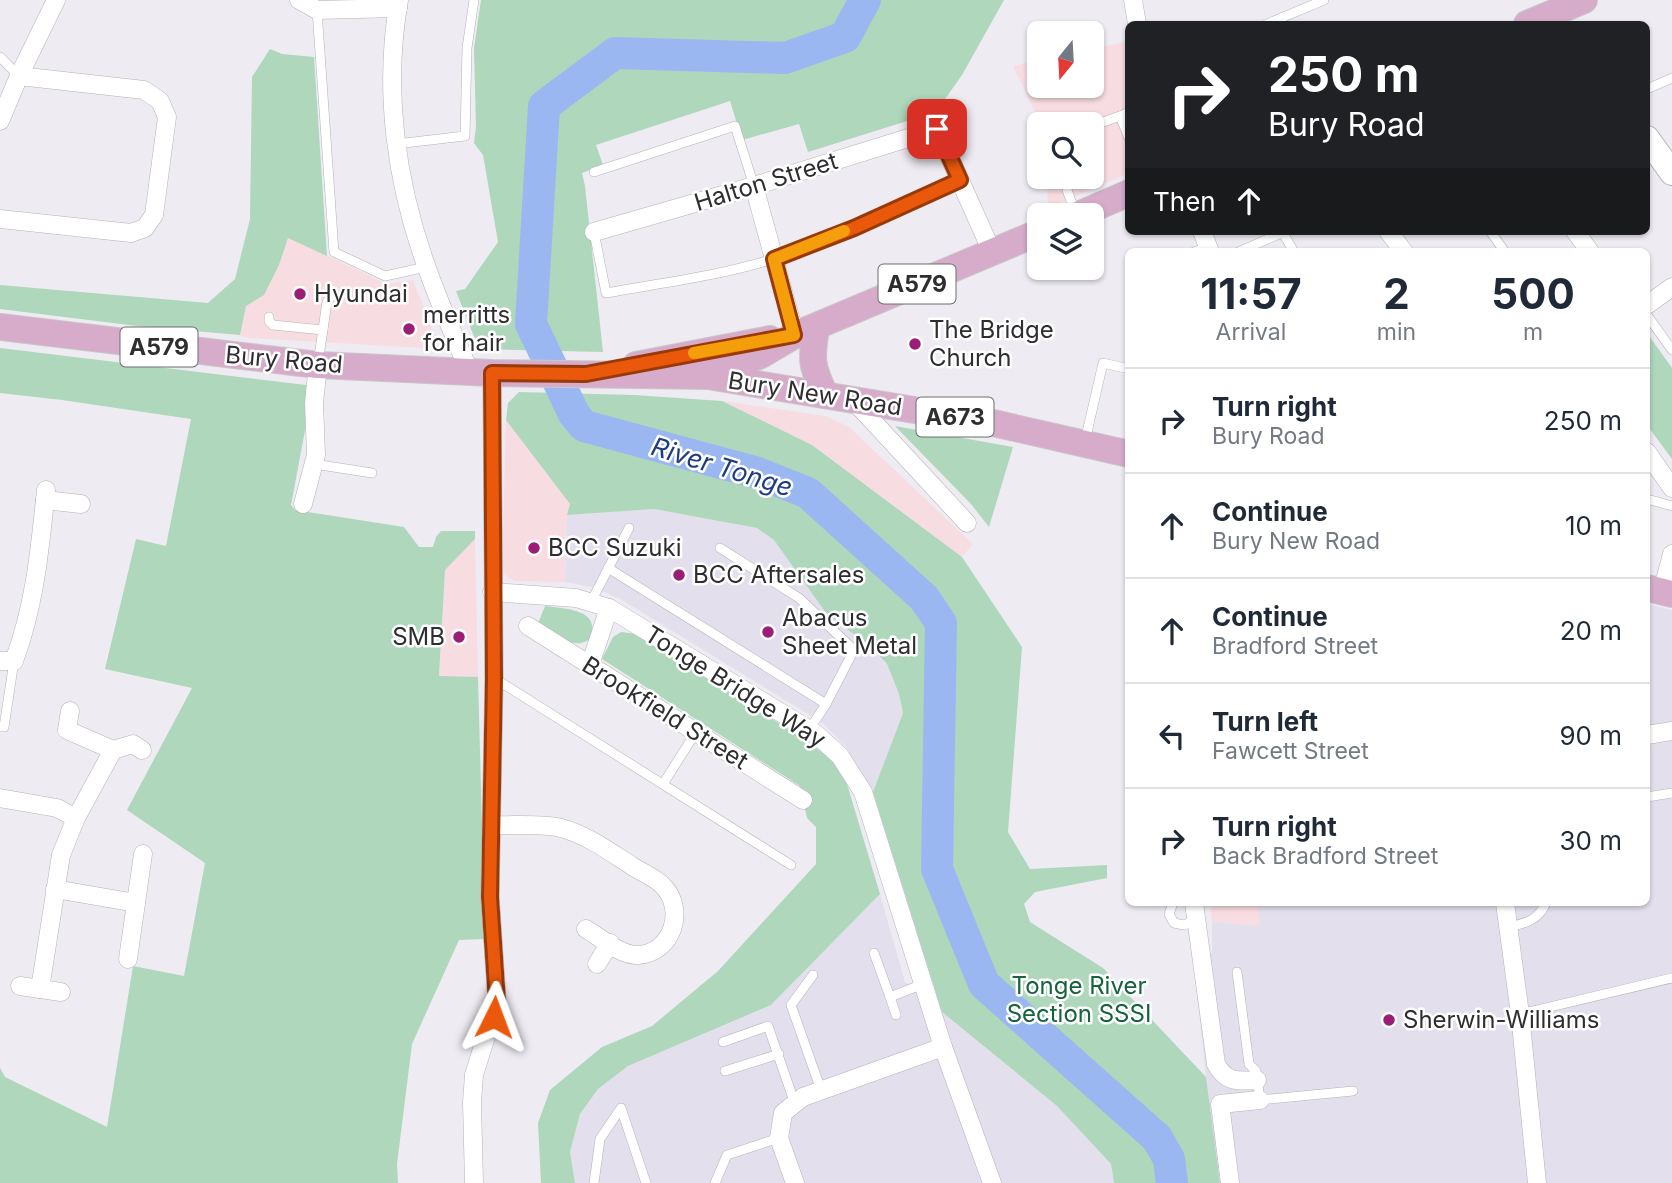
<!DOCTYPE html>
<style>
:root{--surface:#fff;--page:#f2f2f3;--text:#1f2937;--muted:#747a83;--line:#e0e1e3}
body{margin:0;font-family:Inter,sans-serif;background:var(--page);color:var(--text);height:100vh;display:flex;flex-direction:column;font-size:26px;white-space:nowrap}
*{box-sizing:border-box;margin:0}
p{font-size:23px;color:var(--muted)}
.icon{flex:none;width:38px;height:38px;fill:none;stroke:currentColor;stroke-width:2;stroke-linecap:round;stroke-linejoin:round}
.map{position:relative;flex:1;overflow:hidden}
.side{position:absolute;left:1125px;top:248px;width:525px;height:658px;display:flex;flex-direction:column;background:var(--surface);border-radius:10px;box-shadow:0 2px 5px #0004}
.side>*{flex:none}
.top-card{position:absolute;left:1125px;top:21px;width:525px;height:214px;border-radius:10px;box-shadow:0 2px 5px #0004;background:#202124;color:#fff;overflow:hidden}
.needle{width:46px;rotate:198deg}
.tools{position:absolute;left:1027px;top:21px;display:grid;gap:14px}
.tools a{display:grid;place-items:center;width:77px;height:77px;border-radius:10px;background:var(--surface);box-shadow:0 2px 5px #0004;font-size:35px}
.pin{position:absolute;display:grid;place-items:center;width:60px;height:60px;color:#fff;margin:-30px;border-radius:14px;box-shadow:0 4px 10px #0006}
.me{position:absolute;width:77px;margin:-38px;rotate:3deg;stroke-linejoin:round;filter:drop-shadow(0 0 5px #0008)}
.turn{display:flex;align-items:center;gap:24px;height:147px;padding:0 28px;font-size:32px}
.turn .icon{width:91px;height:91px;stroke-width:2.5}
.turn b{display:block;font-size:49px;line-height:60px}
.then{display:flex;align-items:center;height:66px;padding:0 28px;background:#0003;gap:14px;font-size:26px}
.eta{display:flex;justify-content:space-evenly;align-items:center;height:119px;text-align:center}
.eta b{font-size:42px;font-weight:700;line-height:49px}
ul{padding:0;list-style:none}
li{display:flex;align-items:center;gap:21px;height:105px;padding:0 28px;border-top:2px solid var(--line)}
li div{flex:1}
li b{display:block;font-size:26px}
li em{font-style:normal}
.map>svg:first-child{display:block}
</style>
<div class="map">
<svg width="1672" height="1183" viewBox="0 0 1672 1183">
<rect width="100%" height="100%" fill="#eeecf2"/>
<g fill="#f7dce1">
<path d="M1125,42l4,15v116l-81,35 -1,-31h45v-53h-51l-28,-58 26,-6 1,26h52v-37z"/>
<path d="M288,237l99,47 26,-4 27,69 -192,-11 -8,-3 6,-29 33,-41z"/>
<path d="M722,401l104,15 23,11 124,117 -11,13 -150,-112z"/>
<path d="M506,420l64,84 -3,11 -2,67 -51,-1 -12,-8z"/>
<path d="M475,539l3,138h-39l6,-107z"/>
<path d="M1210,903h48l3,23 -49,-4z"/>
</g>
<g fill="#e4dfed">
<path d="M654,509l103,19 17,12 52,73 47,36 14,16 12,29 4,19 -30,79 -27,-45 -25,-25 -201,-123 -28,-12 -27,-5 2,-67z"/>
<path d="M1647,604l25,6v573h-452l-14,-106 -13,-121 19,-3v-31l48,4 -2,-23h389z"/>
<path d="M880,894l25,88 152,124 54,58 3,19h-539l-5,-31 10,-38 18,-25 30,-23 143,-61z"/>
</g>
<g fill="#aed7bc">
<path d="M481,0h523l-42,75 -26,37 -128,40 -9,-28 -57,16 -12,-39 -134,44 7,20 -21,8 3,13 18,166 -124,-3 -23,-58 9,-2 33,-47 -15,-87 -9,-12 2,-17 -2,-78z"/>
<path d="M270,49l12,5 32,3 13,199 -39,-18 -9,27 -15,30 -18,11 -6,29 -103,-9 -137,-17v-24l208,18 27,-24 15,-60 2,-142z"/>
<path d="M1647,333l25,35v91l-25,-34z"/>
<path d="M0,348l306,37v40l-15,80 4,5 109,17 15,20h14l3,-10 5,-6h34v8l-30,31 -6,106 39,1 7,262 -26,1 -47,104 -15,120 1,19h-398v-115l5,9 102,50 26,-161 51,10 21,-113 -78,-53 65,-122 -87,-19 31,-130 30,7 25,-127 -129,-19 -62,-7z"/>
<path d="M519,392l115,3 88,6 90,44 150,112 60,90 -14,185 22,37 77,-4v13l-72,14 -11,12 6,18 73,46 103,109 14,106h-106l-3,-19 -54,-58 -115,-94 -69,-220 30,-79 -4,-19 -12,-30 -14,-15 -47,-36 -52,-73 -17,-12 -103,-19 -87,6 3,-11 -64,-84 2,-17z"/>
<path d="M895,426l118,21 -24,80 -18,-23z"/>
<path d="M545,606c21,3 57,3 45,33 -16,12 -37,-5 -53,-13z"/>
<path d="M621,632l16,2 164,103 29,21 17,26 33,110 -109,111 -143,61 -30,23 -18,25 -10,38 5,31h-34l-3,-60 12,-33 52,-43 50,-21 66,-55 98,-107v-37l-9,-9 -7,-32 -198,-127 11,-22z"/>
</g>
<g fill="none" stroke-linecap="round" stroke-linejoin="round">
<path stroke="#9ab7f2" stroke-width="32" d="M865,0l-20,37 -60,21 -170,-5 -71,53 -13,218 43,90 10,12 174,47 50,20 116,105 17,25 -4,246 47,115 173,154 12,21 3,24"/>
<defs>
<g id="service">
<path d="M317,10l17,242 51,24 41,-9"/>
<path d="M1267,24l57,-24"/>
<path d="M0,57l19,19"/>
<path d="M1647,89l25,-11"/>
<path d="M1129,112l-9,4 9,22"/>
<path d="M1092,126l28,-10"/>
<path d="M396,144l69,-8 2,-88 7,-48"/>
<path d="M594,172l141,-46 19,60"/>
<path d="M1067,177v13l8,22"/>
<path d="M1490,231l15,21"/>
<path d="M594,232l12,61c55,-10 113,-17 167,-34 63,-19 127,-52 187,-79"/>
<path d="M1283,233l11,19"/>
<path d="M1194,252l14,-5"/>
<path d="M1238,252l48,-21"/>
<path d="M1647,315l25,35"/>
<path d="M269,317v4l4,4 50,5"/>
<path d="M318,363l9,-61 4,-6h7"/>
<path d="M1085,441l18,-78 26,6"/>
<path d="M314,464l58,9"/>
<path d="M1647,499l25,7"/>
<path d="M720,548l79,50 55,52 -28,54 -17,26"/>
<path d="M608,568l218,136"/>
<path d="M591,602l38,-74"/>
<path d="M494,678l297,187"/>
<path d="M0,727h4l10,-66"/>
<path d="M663,784l33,-52"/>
<path d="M1647,797l25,-4"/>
<path d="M1173,903l-4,11 5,9 10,2 12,-5"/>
<path d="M1509,927c18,-4 29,-7 37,-24"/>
<path d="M874,953l16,44 33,-13"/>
<path d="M1237,972l12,92 7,7 4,29 93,-9"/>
<path d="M813,975l-22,30 30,85"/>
<path d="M890,997l6,18"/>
<path d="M1520,1014l152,-36"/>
<path d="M723,1042l45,-16 27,78"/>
<path d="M725,1071l54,-17"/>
<path d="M594,1183l6,-44 21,-31 25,75"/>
<path d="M715,1183l12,-28 52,-17"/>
</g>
<g id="minor">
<path d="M299,0l18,10 81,-2"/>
<path d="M399,0c-16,90 -3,183 28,268 12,35 28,69 42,103"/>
<path d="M1133,0l4,24"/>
<path d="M0,121l19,-45 37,-76"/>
<path d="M754,186l41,149"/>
<path d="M0,219l131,14 14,-5 9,-13 13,-98 -7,-16 -16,-11 -125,-14"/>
<path d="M1202,231l8,21"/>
<path d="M1388,231l16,21"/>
<path d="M1575,231l15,21"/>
<path d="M594,232l160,-46 183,-57 55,123"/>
<path d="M1647,305l25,-18"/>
<path d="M853,400l114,123"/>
<path d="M1647,452l25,36"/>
<path d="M45,500l36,4"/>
<path d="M303,504l13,-49 -2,-52 4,-38"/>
<path d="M492,592l84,6 33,10 207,126 24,22 23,36 80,255 49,136"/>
<path d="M1662,592l10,-38"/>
<path d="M528,626l275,174"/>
<path d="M0,661h14c21,-56 26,-113 32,-171"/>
<path d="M590,665l19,-57"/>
<path d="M1647,735l25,-4"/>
<path d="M113,750l20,-6 9,6"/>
<path d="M0,798l57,10 19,10"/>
<path d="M491,825c20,1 51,-2 70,3 26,7 48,23 71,38 9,6 24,12 31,20 23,23 10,67 -25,69 -17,1 -38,-18 -52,-26"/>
<path d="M55,889l81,14"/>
<path d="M1194,903l22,161c10,19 22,17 41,16"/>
<path d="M1505,903l15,111 17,169"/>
<path d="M128,959l15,-105"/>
<path d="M597,964l13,-21"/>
<path d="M20,986l41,6"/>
<path d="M40,989l21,-134 15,-37 37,-68 -46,-20 3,-19"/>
<path d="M474,1183l-2,-81 2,-27 23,-74 -7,-104 4,-219 -2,-305"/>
<path d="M795,1183l-16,-45 4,-25 20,-16 140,-50"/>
<path d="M1230,1183l-10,-79 40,-4"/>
</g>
<path id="secondary" d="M1647,138l25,35"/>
<g id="primary">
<path d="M1527,24l57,-24"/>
<path d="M1078,215l51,-22"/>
<path d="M0,327l318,38 174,8 216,3 285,47 136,31"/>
<path d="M816,328c-5,32 -5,37 9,67"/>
<path d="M636,365l134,-26"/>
<path d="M709,376l52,-21 34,-20 245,-103"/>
<path d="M1647,588l25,6"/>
</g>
</defs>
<use href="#service" stroke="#b3b2b7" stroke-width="10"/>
<use href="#minor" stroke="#b3b2b7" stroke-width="19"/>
<use href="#secondary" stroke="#b3b2b7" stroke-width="26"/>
<use href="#primary" stroke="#c9c8c9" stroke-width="28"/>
<use href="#service" stroke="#fff" stroke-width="9"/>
<use href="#minor" stroke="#fff" stroke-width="18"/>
<use href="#secondary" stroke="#fff" stroke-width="24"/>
<use href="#primary" stroke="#d6acca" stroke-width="26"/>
</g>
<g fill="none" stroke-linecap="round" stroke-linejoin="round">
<defs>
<path id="route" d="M494,1017l3,-15 -7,-105 4,-219 -2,-305 94,1 208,-39 -20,-76 80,-31 106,-48 -23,-51"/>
</defs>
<use href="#route" stroke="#983908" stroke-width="18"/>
<use href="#route" stroke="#ea580c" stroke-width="12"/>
<path stroke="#f59e0b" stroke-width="12" d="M694,353l100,-18 -20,-76 70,-28"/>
</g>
<g fill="#9a1e76" stroke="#fff" stroke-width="2.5">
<circle cx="300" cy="294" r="7"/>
<circle cx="409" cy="329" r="7"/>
<circle cx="915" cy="344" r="7"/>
<circle cx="534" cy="548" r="7"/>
<circle cx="679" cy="575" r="7"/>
<circle cx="768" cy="632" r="7"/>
<circle cx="459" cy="637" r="7"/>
<circle cx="1389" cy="1020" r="7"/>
</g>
<g text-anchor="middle" stroke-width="5" stroke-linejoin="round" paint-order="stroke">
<g fill="#fff" stroke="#6d6c6d" stroke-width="2">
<rect x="878.5" y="264.5" width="77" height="39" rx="5"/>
<rect x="120.5" y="327.5" width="77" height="39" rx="5"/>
<rect x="916.5" y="397.5" width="77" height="39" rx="5"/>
</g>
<g font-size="23" font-weight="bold" fill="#2e2d2f">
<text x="917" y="292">A579</text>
<text x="159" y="355">A579</text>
<text x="955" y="425">A673</text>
</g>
<g font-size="24" fill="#2e2d2f" stroke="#fff">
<text transform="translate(766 182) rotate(-17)" y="8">Halton Street</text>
<text transform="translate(284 360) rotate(5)" y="8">Bury Road</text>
<text transform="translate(815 394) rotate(9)" y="8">Bury New Road</text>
<text transform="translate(735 687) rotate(32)" y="8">Tonge Bridge Way</text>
<text transform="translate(665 713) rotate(32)" y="8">Brookfield Street</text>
</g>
<g font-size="24" fill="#2e2d2f" stroke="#fff" text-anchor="start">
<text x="314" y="302">Hyundai</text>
<text x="423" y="323">merritts<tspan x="423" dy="28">for hair</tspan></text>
<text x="929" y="338">The Bridge<tspan x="929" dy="28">Church</tspan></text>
<text x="548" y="556">BCC Suzuki</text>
<text x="693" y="583">BCC Aftersales</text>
<text x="782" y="626">Abacus<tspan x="782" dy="28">Sheet Metal</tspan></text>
<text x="445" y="645" text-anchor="end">SMB</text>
<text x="1403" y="1028">Sherwin-Williams</text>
</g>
<g font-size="24" fill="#16633d" stroke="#fff">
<text x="1079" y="994">Tonge River<tspan x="1079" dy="28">Section SSSI</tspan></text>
</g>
<g font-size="26" font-style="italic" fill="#1f3c80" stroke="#fff">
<text transform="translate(722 467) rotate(17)" y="9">River Tonge</text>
</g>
</g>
</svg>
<div class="tools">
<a><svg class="needle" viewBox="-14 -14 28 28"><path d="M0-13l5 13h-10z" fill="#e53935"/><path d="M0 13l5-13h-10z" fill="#747a83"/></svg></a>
<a><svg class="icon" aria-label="search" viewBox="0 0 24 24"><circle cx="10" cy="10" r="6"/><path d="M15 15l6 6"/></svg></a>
<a><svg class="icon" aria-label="layers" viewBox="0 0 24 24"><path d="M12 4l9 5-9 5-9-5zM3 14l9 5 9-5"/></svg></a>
</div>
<div class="pin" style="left:937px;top:129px;background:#d93025"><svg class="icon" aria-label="arrive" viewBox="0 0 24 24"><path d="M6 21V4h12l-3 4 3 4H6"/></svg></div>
<svg class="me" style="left:494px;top:1017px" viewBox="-20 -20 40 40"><path d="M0-17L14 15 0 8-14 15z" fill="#ea580c" stroke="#fff" stroke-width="4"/></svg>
<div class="top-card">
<div class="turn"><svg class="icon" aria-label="right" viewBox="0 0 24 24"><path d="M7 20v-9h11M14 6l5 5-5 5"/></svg><div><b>250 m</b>Bury Road</div></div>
<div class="then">Then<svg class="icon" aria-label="ahead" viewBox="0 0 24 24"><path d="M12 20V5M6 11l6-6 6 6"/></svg></div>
</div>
<section class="side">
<div class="eta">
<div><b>11:57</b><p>Arrival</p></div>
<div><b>2</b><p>min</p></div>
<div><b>500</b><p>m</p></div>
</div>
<ul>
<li><svg class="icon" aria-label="right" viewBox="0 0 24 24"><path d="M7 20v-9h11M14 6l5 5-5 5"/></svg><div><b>Turn right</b><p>Bury Road</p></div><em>250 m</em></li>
<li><svg class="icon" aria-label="ahead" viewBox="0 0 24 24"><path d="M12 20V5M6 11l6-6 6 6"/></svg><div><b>Continue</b><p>Bury New Road</p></div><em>10 m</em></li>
<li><svg class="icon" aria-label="ahead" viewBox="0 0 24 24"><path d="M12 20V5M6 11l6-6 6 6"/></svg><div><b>Continue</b><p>Bradford Street</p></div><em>20 m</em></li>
<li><svg class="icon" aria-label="left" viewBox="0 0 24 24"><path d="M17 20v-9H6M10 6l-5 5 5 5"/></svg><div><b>Turn left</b><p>Fawcett Street</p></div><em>90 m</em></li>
<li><svg class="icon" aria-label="right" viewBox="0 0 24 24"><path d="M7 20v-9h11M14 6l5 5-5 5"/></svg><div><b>Turn right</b><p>Back Bradford Street</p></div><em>30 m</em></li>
</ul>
</section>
</div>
